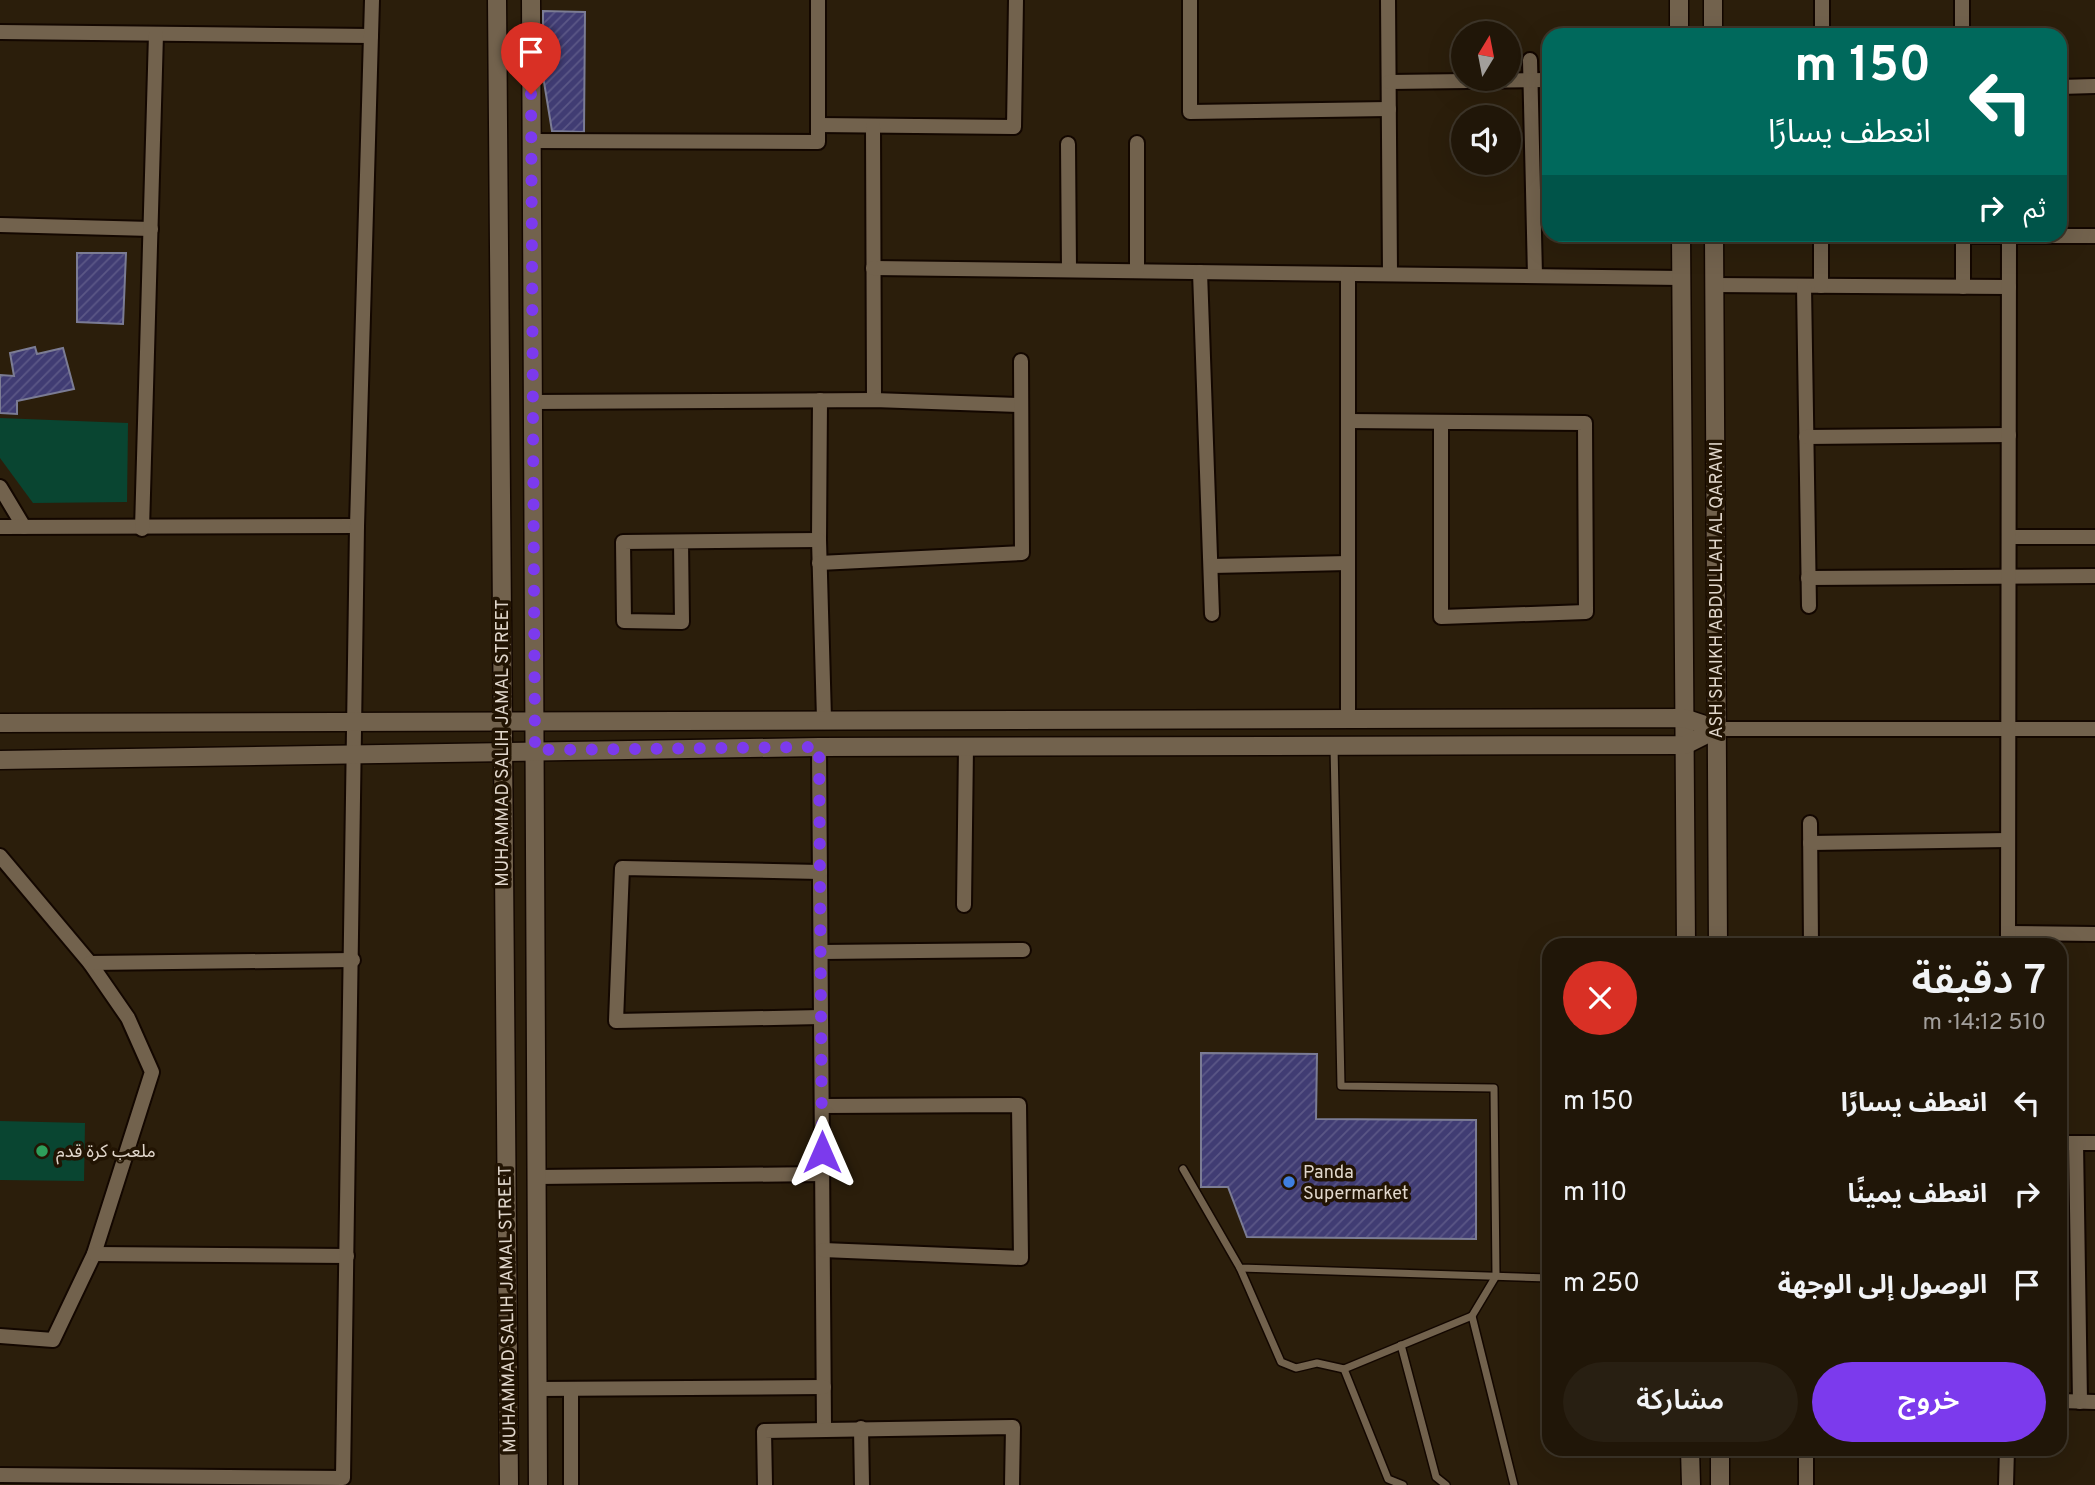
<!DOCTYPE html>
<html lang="ar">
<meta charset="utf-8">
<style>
:root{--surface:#201608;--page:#281f12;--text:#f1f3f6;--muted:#a29f9c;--line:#3d3529;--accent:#7c3aed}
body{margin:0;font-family:Overpass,"Noto Sans Arabic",sans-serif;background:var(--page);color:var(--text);direction:rtl;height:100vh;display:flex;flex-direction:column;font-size:26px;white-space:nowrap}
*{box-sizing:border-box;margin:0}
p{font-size:23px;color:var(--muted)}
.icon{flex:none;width:38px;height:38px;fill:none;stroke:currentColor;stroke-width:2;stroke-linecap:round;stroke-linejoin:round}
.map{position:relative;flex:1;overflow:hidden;direction:ltr}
.drawer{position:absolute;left:1542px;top:938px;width:525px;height:518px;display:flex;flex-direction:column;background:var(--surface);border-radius:21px;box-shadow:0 7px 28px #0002,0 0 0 2px var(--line);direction:rtl}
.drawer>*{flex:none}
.banner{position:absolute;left:1542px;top:28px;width:525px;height:214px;border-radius:21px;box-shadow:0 7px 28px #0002,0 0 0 2px var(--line);direction:rtl;background:#00695c;color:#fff;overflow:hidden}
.needle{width:46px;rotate:10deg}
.tools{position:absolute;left:1451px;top:21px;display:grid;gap:14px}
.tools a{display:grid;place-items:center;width:70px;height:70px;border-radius:50%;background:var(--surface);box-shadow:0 7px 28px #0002,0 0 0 2px var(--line);font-size:35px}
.pin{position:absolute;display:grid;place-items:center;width:60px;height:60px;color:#fff;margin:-72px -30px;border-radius:50% 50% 50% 0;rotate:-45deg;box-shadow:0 0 7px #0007}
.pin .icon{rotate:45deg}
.me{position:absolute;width:77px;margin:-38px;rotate:0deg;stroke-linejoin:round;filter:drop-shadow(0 0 5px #0008)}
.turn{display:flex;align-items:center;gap:24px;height:147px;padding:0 21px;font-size:32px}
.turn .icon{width:91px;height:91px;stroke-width:2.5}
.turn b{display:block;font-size:49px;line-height:60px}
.then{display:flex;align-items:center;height:66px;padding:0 21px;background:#0003;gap:14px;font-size:26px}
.round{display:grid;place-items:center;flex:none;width:74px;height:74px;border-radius:37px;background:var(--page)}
.headline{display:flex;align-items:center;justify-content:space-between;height:119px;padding:0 21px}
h1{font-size:42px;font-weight:600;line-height:52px}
.cta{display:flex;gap:14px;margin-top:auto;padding:14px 21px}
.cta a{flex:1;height:80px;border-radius:42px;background:var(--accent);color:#fff;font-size:28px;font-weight:600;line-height:80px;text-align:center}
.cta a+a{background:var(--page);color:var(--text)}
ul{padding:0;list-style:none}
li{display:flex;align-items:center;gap:21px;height:91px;padding:0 21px}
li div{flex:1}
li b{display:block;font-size:26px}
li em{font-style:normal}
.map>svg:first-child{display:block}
</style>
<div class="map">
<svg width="2095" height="1485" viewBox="0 0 2095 1485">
<defs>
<pattern id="building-hatch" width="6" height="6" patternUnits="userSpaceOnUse" patternTransform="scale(1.75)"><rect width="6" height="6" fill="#403c73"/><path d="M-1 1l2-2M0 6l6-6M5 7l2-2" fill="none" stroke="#5b5786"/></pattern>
</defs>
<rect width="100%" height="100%" fill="#2b1e0b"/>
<g fill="#094531">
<path d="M0,418l128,5 -1,79 -94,1 -33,-45z"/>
<path d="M0,1121l85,2 -1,58 -84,-1z"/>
</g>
<g fill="url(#building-hatch)" stroke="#7b7c94" stroke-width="2">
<path d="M543,11l42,1 -1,120 -32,-1 -9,-55z"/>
<path d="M77,253h49l-3,71 -46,-2z"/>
<path d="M35,347l2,7 26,-6 11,41 -57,12v13l-17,-1v-38l14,1 -4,-23z"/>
<path d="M1201,1053l116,1 -1,65 160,1v119l-229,-2 -19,-50h-27z"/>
</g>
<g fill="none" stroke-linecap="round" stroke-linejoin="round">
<defs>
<g id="lane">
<path d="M1334,746l7,340 153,2 2,188 -24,40 42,169"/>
<path d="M1183,1169l57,99 309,10"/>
<path d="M1240,1268l41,94 15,6 21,-5 27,6"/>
<path d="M1401,1345l35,132 10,8"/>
<path d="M1403,1485l-15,-6 -44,-110 128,-53"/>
</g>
<g id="street">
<path d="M1190,0v112l199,-3"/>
<path d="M1388,0l2,274"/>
<path d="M1962,0v35"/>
<path d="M0,32l371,4"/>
<path d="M1822,35v-35"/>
<path d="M1530,60l5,216"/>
<path d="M1389,82l160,-2"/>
<path d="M2060,87l35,-1"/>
<path d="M818,125l196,2 2,-127"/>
<path d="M873,126l1,274"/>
<path d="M531,141l287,1v-142"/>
<path d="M1068,144l1,126"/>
<path d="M0,225l151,4"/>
<path d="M1963,234v53"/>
<path d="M1963,236h132"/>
<path d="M873,268l808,10"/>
<path d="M1137,271v-128"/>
<path d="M1200,272l12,342"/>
<path d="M1714,285l295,2"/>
<path d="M1804,286l5,320"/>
<path d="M1821,286v-52"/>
<path d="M820,400l-1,140 5,179"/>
<path d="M532,402l342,-2 147,5"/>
<path d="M1348,421l237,2 1,189 -145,5v-195"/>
<path d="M1806,437l203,-2"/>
<path d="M0,487l24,40"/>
<path d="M0,527l357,-1"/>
<path d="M142,529l14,-495"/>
<path d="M2009,537h86"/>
<path d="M681,542l1,80 -58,-1 -1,-79 196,-2"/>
<path d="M819,563l203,-10 -1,-192"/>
<path d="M1211,566l137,-3"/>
<path d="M1808,578l287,-2"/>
<path d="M1348,717v-443"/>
<path d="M1717,729h378"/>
<path d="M819,747l5,681"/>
<path d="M1810,823l1,122"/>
<path d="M1810,843l198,-3"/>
<path d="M0,856l90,107 38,55 24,54 -58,182 -41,86 -53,-4"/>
<path d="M820,872l-198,-4 -6,153 205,-4"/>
<path d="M964,905l2,-158"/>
<path d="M2008,933l87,1"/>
<path d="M2008,945l1,-709"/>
<path d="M821,952l202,-2"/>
<path d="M90,963l263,-3"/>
<path d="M822,1106l197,-1 2,153 -198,-8"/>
<path d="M2060,1143h35"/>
<path d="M2076,1143l4,259"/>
<path d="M537,1177l285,-3"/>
<path d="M94,1254l253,2"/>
<path d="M538,1389l286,-2"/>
<path d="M2060,1401l35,1"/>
<path d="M861,1428l1,57"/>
<path d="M1806,1449v36"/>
<path d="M0,1475l343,3 14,-952 15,-526"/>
<path d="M571,1485v-96"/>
<path d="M765,1485l-1,-54 249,-4 -1,58"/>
<path d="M2006,1485l1,-36"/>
</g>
<g id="secondary">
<path d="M497,0l12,1485"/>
<path d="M531,0l7,1485"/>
<path d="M1679,0v35"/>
<path d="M1713,0v35"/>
<path d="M1681,234l5,711"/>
<path d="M1714,234l4,711"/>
<path d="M0,723l1684,-5 33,11"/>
<path d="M0,760l819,-13 866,-2 32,-16"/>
<path d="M1690,1449l1,36"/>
<path d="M1720,1449v36"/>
</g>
</defs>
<use href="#lane" stroke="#130700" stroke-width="10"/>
<use href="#street" stroke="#130700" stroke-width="18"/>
<use href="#secondary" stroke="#130700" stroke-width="21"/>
<use href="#lane" stroke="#72624d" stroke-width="7"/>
<use href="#street" stroke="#72624d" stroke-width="14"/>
<use href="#secondary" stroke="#72624d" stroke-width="18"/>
</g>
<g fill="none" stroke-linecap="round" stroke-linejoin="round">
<path stroke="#7c3aed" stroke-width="12" stroke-dasharray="0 21.6" d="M531,94l4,656 284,-3 3,405"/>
</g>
<circle fill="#2e9e5b" stroke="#221403" stroke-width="2.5" cx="42" cy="1151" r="7"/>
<circle fill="#3f7fe0" stroke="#221403" stroke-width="2.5" cx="1289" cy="1182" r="7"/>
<g text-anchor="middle" stroke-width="7" stroke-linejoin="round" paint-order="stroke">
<g font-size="18" fill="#e1d7cc" stroke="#221403">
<text transform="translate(1716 590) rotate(-90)" y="6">ASH SHAIKH ABDULLAH AL QARAWI</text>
<text transform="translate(502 743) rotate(-90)" y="6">MUHAMMAD SALIH JAMAL STREET</text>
<text transform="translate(507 1309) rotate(-91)" y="6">MUHAMMAD SALIH JAMAL STREET</text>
</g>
<g font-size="18" fill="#e1d7cc" stroke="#221403" text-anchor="start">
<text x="56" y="1157">ملعب كرة قدم</text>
<text x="1303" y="1178">Panda<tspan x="1303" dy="21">Supermarket</tspan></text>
</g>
</g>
</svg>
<div class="tools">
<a><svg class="needle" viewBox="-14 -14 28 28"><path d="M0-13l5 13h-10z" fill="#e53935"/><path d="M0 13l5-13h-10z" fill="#a29f9c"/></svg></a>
<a><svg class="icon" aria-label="sound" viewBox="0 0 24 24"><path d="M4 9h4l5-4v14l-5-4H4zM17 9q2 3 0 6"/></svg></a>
</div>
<div class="pin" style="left:531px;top:94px;background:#d93025"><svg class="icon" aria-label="arrive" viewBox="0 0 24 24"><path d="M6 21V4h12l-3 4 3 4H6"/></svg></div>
<svg class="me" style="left:822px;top:1152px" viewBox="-20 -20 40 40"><path d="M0-17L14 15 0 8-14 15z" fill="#7c3aed" stroke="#fff" stroke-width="4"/></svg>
<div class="banner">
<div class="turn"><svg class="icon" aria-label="left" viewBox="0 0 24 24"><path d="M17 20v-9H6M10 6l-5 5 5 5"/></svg><div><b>150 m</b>انعطف يسارًا</div></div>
<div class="then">ثم<svg class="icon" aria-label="right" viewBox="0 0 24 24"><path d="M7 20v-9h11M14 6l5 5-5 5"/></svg></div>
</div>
<section class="drawer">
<div class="headline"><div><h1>7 دقيقة</h1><p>510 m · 14:12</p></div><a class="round" style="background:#d93025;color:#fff"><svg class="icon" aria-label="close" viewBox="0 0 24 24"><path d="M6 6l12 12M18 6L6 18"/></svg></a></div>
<ul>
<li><svg class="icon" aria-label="left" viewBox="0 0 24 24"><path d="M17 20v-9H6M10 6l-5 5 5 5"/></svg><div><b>انعطف يسارًا</b></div><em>150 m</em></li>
<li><svg class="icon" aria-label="right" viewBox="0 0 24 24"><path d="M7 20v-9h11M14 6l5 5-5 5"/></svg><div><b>انعطف يمينًا</b></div><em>110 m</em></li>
<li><svg class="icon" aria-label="arrive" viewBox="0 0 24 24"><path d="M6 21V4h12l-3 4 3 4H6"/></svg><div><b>الوصول إلى الوجهة</b></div><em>250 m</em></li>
</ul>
<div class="cta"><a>خروج</a><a>مشاركة</a></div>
</section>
</div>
